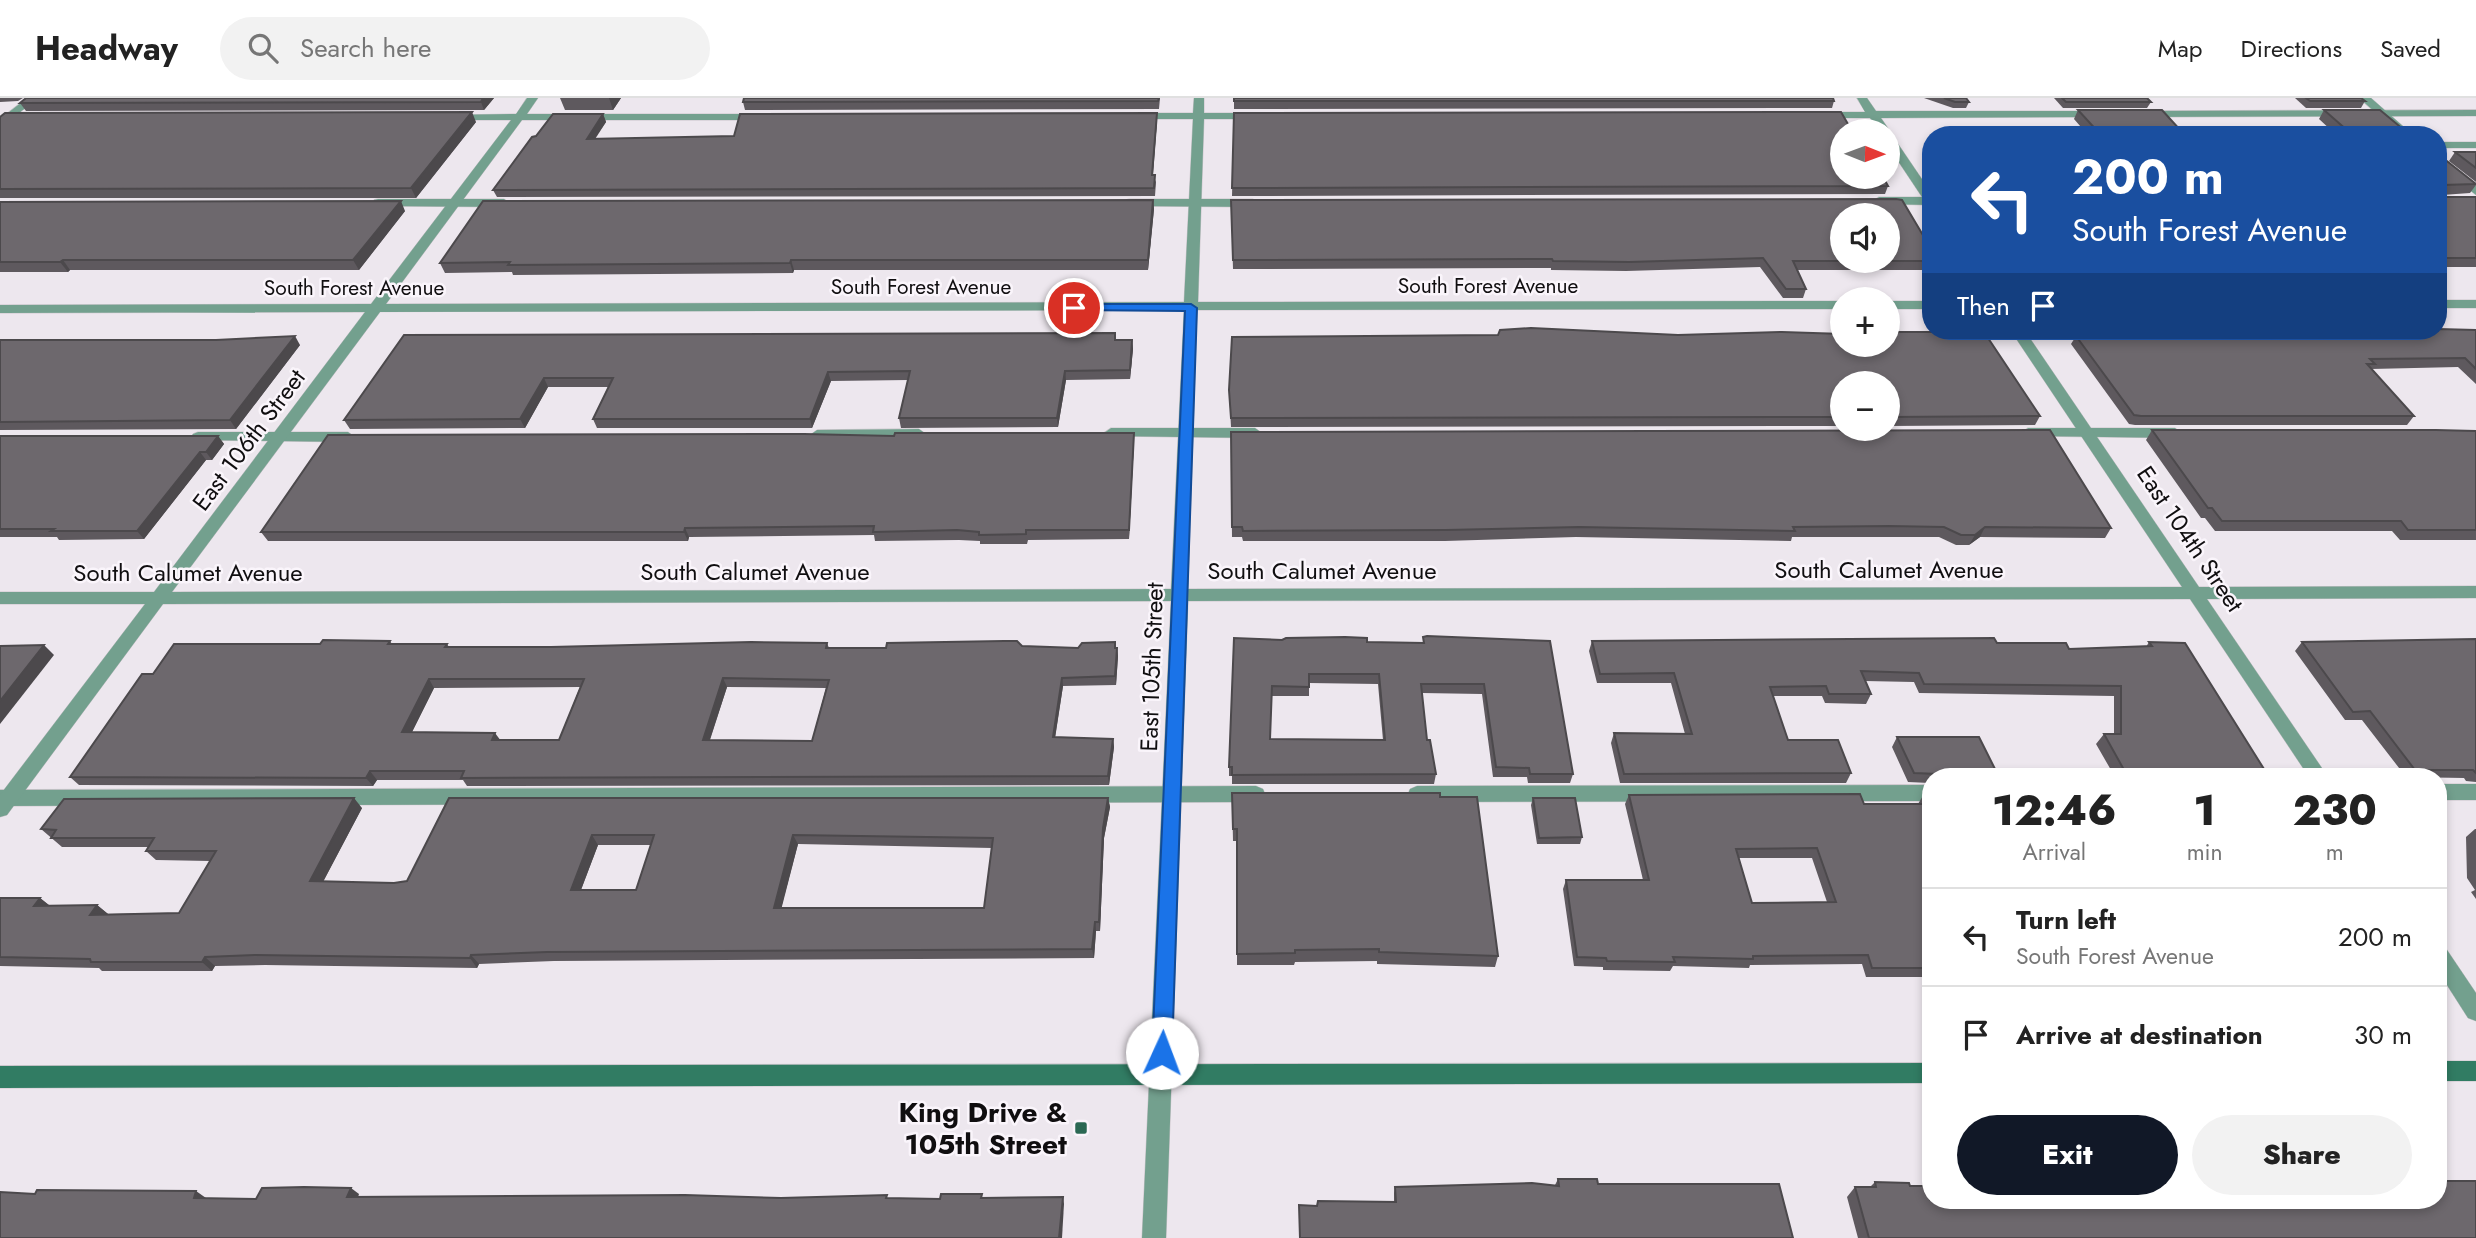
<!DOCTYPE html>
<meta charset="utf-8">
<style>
:root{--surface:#fff;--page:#f2f2f2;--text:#222;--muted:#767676;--line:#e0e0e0;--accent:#111827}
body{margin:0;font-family:Jost,sans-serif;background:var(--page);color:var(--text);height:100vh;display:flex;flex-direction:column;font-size:26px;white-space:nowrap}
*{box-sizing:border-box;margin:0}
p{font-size:23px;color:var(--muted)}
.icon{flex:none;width:38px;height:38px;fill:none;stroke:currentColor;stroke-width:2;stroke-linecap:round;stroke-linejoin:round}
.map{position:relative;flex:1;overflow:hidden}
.details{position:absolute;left:1922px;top:670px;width:525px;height:441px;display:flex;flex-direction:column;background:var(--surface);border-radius:28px;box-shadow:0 4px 10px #0003}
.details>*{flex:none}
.hud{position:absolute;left:1922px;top:28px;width:525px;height:214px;border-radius:28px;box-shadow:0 4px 10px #0003;background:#1a4fa0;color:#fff;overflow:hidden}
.needle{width:46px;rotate:91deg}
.fabs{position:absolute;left:1830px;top:21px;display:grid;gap:14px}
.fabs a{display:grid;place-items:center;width:70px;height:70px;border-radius:50%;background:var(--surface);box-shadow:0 4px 10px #0003;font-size:35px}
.pin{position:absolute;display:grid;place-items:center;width:60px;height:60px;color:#fff;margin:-30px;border:4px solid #fff;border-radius:50%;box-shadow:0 2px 7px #0007}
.me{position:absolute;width:77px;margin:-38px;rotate:2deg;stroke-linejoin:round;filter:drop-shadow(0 0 5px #0008)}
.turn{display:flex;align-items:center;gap:24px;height:147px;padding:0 35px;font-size:32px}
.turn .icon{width:91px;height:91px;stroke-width:2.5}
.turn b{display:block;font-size:49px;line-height:60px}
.then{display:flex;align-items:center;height:66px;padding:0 35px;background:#0003;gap:14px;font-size:26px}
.eta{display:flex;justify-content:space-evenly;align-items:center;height:119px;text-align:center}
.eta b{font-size:42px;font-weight:800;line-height:49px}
.button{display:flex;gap:14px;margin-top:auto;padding:14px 35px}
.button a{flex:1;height:80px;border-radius:42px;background:var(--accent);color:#fff;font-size:28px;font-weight:800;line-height:80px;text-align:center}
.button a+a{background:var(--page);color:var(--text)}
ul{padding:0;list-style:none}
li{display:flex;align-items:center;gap:21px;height:98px;padding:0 35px;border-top:2px solid var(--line)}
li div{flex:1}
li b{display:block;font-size:26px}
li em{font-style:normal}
header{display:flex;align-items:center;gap:42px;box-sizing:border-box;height:98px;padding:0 35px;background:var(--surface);border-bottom:2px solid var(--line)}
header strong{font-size:33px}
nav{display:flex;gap:38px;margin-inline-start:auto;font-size:24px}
.search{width:490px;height:63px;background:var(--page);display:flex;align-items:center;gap:18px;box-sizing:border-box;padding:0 24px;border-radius:38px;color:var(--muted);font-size:26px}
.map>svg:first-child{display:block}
</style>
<header>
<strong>Headway</strong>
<div class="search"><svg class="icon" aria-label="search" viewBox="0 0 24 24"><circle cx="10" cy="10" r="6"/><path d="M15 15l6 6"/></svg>Search here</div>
<nav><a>Map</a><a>Directions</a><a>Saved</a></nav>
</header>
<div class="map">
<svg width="2476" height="1140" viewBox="0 0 2476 1140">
<rect width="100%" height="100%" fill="#ede7ee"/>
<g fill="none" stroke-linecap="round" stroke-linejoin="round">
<defs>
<g id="lane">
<path d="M27,0h12l-39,29v-8z"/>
<path d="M2359,0h12l42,37h-12z"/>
<rect x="2438" y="44" width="38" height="6"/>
<path d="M2438,58l38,29v10l-38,-30z"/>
<path d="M1879,99h51v8l-55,-1 -2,-3z"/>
<path d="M378,101h126l6,4 -6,4 -130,-1v-6z"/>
<path d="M1130,101h123l6,4 -6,4 -127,-1v-6z"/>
<path d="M1111,330h144l7,5 -7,5 -149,-2 -2,-3z"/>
<path d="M2028,330h147l7,5 -7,5 -152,-2 -2,-3z"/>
<path d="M919,331l7,5 -2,3 -107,3 -7,-5 7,-5z"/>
<path d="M198,334h150l7,5 -7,5 -155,-2 -2,-3 2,-3z"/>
<rect x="2438" y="686" width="38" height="16"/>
<path d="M1930,687v16l-513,1 -7,-3 -2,-5 2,-5 7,-3z"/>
<path d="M1256,688l7,3 2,5 -2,5 -7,3 -1256,4v-16z"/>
</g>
<g id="street">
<path d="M527,0h11l-11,16h236l6,3 -6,3h-241l-136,184 798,-2 9,-183h-59l-6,-3 6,-3h59l1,-15h10v15h52l6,3 -6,3h-52l-6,183 645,-1v8l-646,1 -9,279 994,-2 -171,-256h14l174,256 277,-1v12l-269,1 121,178h-19l-119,-178 -1002,2 -22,637h-24l29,-637 -1008,3 -156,211 -7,2v-22l145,-191h-145v-12h154l211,-280 -365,1v-8l371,-1 140,-184h-60l-4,-1v-4l69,-1zM1184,212l-13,279 -999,3 208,-280z"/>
<path d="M1857,0h10l9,13h224l6,3 -6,3 -219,1 9,13 -2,2 -9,-2 -9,-13h-50l-6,-3 6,-3h45z"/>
<path d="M2476,12v6l-334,1 -6,-3 6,-3z"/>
<path d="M1888,36l4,1 38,56v13l-4,-1 -38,-57z"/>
<rect x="2438" y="202" width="38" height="8"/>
<rect x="1888" y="203" width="42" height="8"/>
<path d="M2438,847l7,2 31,46v28l-8,-3 -30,-47z"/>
</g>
<g id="secondary">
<rect x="2438" y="963" width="38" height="20"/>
<path d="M1930,965v20l-1930,5v-22z"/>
</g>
</defs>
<use href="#lane" stroke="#cac4ca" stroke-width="1"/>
<use href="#street" stroke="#cac4ca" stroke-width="1"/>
<use href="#secondary" stroke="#cac4ca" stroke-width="1"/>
<use href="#lane" fill="#73a08e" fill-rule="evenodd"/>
<use href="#street" fill="#73a08e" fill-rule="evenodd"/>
<use href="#secondary" fill="#317c63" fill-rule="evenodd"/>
</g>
<g fill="#5e595e" fill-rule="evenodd">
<path d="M0,0h23l-5,3 -18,1z"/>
<path d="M494,0l-10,12 -458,1 -6,-8z"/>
<path d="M560,0h61l-8,12h-48z"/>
<path d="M1160,0l-1,11 -414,1 -2,-8z"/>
<path d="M1234,0l600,3 -2,7 -598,1z"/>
<path d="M1924,0h42l3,4 -3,6h-13z"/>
<path d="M2054,0h93l4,4 -4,6h-84z"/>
<path d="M2295,0h66l4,3 -4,7h-55z"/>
<path d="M2078,12l103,21h151l-13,-12 5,-9 86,25h-472l1,-1h148l-13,-15z"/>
<path d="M1234,15l609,18 45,55 -3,8 -653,2z"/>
<path d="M603,16l3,8 -12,17 140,-3 423,-15 -4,54 3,7 -1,14 -658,1 -4,-7 43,-54z"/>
<path d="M0,19l476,5 -60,76h-416z"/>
<path d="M2438,54l5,6 33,27 -6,8 -28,2 3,2h31v70h-38z"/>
<path d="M2455,54h21v30l-27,-21z"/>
<path d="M1153,102l1,9 -6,61h-354l-1,3 -280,2 -1,-3 -67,1 -5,-10z"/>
<path d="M1231,102l699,47v23h-133l9,19 -3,9h-20l-23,-31 -134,4 -75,-1v-2l-318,1z"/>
<path d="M0,104l405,9 -46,59h-289l-2,2h-68z"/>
<path d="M2476,232v54l-18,-17 -87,2 43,47 -7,9h-272l-6,-1 -58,-80 5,-8 46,-1 1,-2 222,1z"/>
<path d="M1843,236l106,1 91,81 -5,9 -147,1v-43h-45v43l-612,1 -2,-37 449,-55z"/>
<path d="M404,237l728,5 1,9 -3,30 -64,1 -8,47 -157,1 -2,-10 9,-38 -77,1 -19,47h-215l-4,-9 15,-32h-60l-23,41 -175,1 -6,-9z"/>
<path d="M0,242l300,5 -64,84 -236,1z"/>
<path d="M2152,332l324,1v109h-76l-8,-9h-177l-10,-13h-4l-55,-78z"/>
<path d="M1231,334l880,96 -6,10 -125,-1 -11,8h-13l-17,-8h-147l-1,4 -215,-4 -131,4h-202l-1,-4h-10z"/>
<path d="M1134,335v9l-5,97 -101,1 -1,4h-47v-3l-21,-1 -84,1 -1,-6 -185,2 -1,4h-420l-7,-9 633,-96z"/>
<path d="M0,338h218l6,8 -12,16h-6l-62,79 -85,1 -2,-3h-57z"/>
<path d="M1423,539l127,4 23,133 -3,9h-42l-1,-6h-34l-11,-83 -60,-1 5,47 9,34 -2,10h-202v-8h-3v-9l53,-127 141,3zM1309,585l69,1 5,56 -113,-1 2,-43h37z"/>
<path d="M2476,541v143l-10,-1 -2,-3 -58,-1 -44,-57h-17l-50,-69 7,-9z"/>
<path d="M390,543l2,3h55l2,3h102l276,-4 2,5 193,-2 56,2h39l1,8 -2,29 -53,1 -8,51 58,2 1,8 -5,38 -642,1 -4,-6h-86l-4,6 -294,-1 -9,-8 83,-103 167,-30zM580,589l-21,53h-59l-88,-8 22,-44zM727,589l99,1 -14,53 -102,-1z"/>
<path d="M1592,543l405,2 72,6 77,-2 3,-5 120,135h-154l-19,-33 8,-10h10v-38l-195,-3 -5,-11 -49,-1 6,13 -5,10 -41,-1 -3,-7h-49l15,44 63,33 -5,10h-226l-9,-40 3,-10 71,1 -14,-51h-74l-8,-32z"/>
<path d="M1897,639l102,40h-69v6l-22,-1 -16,-35z"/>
<path d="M1232,695l208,4 58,159 -3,11 -118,-3v-3l-82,1 -1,3h-57v-124h-4z"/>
<path d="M1924,696h6v183h-64l-4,-13 -112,1 -1,3 -76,-2 -3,5 -67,-1v-3l-29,-1 -11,-77 3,-9h77l-18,-76 4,-9 235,9h54zM1739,760h73l15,44 -75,1z"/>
<path d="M449,700h659l2,9 -6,31 -4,93h-4l-2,27 -540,3 -75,3 -2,4 -212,-3 -50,1 -3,5h-110l-3,-3 -99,-2v-68h40l9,7h48l11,9 71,-1 31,-52 -54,-1 -10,-9 2,-4h-86l-21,-18 321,-21 -39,74 71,1 13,-2zM798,746l194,4 -8,60h-203zM598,747h53l-15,45h-55z"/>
<path d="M1533,700l49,39 -2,7h-43l-6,-39z"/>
<path d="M2475,731h1v70l-5,-7 4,-2 -8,-12 -1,-41z"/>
<path d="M1558,1081l40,5 195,54h-494v-33l18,1 77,-4v-9l1,-6 160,-2z"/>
<path d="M1875,1084l35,4 566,52h-618l-11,-41 8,-10h15z"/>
</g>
<g fill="#4c494c">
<path d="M483,0h11l-10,12 -3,-8z"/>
<path d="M609,0h12l-8,12z"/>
<path d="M472,14l4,10 -60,76 -5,-10z"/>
<path d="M1157,15v8l-5,61v-7z"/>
<path d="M603,16l3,8 -16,25 -3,-8z"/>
<path d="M1153,102l1,9 -6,61v-10z"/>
<path d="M401,103l4,10 -46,59 -6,-10z"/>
<path d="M63,162l7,10 -2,2 -8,-10z"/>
<path d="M791,162l3,10 -1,3 -3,-10z"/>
<path d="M295,238l5,9 -64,84 -6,-9z"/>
<path d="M1132,242l1,9 -3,30v-9z"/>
<path d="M1065,273l1,9 -8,47 -1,-9z"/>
<path d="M828,274l3,9 -19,47 -2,-9z"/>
<path d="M544,280l4,9 -23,41 -5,-9z"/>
<path d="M1134,335v9l-5,97v-9z"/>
<path d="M218,338l6,8 -12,16 -6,-8z"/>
<path d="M200,354l6,8 -62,79 -7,-8z"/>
<path d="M1985,429l-5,10 -11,8 6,-10z"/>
<path d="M685,430l4,9 -1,4 -4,-9z"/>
<path d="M44,547l10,10 -54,69v-23z"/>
<path d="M1117,550l1,8 -2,29 -1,-9z"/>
<path d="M723,580l4,9 -20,61 -4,-8z"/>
<path d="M1062,580l1,8 -9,59 -1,-8z"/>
<path d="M429,581l5,9 -26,52 -6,-8z"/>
<path d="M495,635l6,8 -9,-1z"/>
<path d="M1113,641l1,8 -5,38 -1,-9z"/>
<path d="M370,673l7,9 -4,6 -7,-8z"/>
<path d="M354,700l8,10 -44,83 -8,-10z"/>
<path d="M1108,700l2,9 -6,31 -4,93 -1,-9 4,-94z"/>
<path d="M592,737l6,10 -21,55 -6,-10z"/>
<path d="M793,737l5,9 -19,74 -5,-10z"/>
<path d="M40,800l11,9 -17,-1z"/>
<path d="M97,807l11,9 -18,1z"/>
<path d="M1095,824l1,9 -2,27 -2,-9z"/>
<path d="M471,857l8,9 -2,4 -7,-10z"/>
<path d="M205,859l10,9 -3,5 -10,-9z"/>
<path d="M351,1090l8,6 -3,10 -9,-7z"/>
<path d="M196,1093l10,7 -2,7 -10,-7z"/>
<path d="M1063,1099l1,7 -2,34h-3z"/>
</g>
<g fill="#6d686d" stroke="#4c494c" stroke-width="2" fill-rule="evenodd">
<path d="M26,0h457l-2,4 -461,1z"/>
<path d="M744,0h415l-1,3 -415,1z"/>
<path d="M1234,0h599l1,3h-600z"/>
<path d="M1944,0h22l3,4h-14z"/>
<path d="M2062,0h85l4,4h-85z"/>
<path d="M2306,0h55l4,3h-55z"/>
<path d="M2078,12h84l19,21h167l-24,-21h56l30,25h-471v-1h161z"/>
<path d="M472,14l-61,76 -411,1v-72l5,-4z"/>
<path d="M1841,14l11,19h-9v46h40l5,9 -656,2 2,-75z"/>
<path d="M1157,15l-5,62h3l-1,13 -661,2 39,-53 4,-1 17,-22h50l-16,25 147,-3 6,-22z"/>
<path d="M2438,54h4l1,6 33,26 -33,1 -1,10 3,2h31v61h-38z"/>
<path d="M2455,54h21v16z"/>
<path d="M1896,101l6,1 28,47v14h-42v-46h-45v46h-50l13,28h-20l-23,-31 -134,4 -76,-1 -1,-2 -319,1 -2,-60z"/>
<path d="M1153,102l-5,60h-357l-1,3 -282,2 2,-3 -70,1 43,-62z"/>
<path d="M401,103l-48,59h-290l-3,2h-60v-60z"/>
<path d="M1531,230l147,7 104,-3 61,2v11h45v-13h59l2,3h37l54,81 -152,1v-34h-45v34l-612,1 -2,-28 3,-53 266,-2 2,-5z"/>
<path d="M2438,231l38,1v39l-11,-11 -95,1 5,5h-8l47,52h-273l-7,-1 -58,-79 49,-1 -2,-2 5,-1 217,2 83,-2 -2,-1h12z"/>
<path d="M1115,235v7h17l-2,30 -65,1 -8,47h-158l11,-47 -82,1 -18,47h-217l20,-41h-69l-24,41 -176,1 60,-85z"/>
<path d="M295,238l-65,84 -230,2v-82h216z"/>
<path d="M2050,332l61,98 -126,-1 -10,8h-14l-17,-8 -55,-1 -96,1 2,4 -216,-4 -133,3 -203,1 -1,-4h-10l-1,-95z"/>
<path d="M2152,332h284l40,1v99h-68l-7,-9h-179l-10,-13h-4z"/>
<path d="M895,335h239l-5,97h-103v4l-47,1v-3l-22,-2 -84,2 1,-6 -189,2 -1,4h-423l67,-97 476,-1 90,2z"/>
<path d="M0,338h218l-12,16h-6l-63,79h-86l3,-2h-54z"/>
<path d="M1427,538l123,5 23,133h-43l-1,-6 -33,-1 -12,-83h-63l6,56h3l6,34 -204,1v-8h-3l5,-129 48,2 4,-2 59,-1 22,1v4l57,1 -1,-6zM1309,576h70l6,66 -115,-1 2,-53 37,1z"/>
<path d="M1994,540l3,5h69l3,6 83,-3 -3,-4 36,1 84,134h-141l-24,-43h17v-48l-197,-2 -5,-11 -58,-2 10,23h-42l-3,-8 -56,1 18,53h50l13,33 -227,1 -10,-41 78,1 -18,-61 -74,1 -8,-33z"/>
<path d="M2476,541v134l-3,-3h-58l-45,-59 -17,1 -51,-70z"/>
<path d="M323,542l67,1 -2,3h59l-2,3h106l200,-5 76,1 -1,5h60l1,-5 117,-2h13l5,5 56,2 4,-5 33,-1v6h2l-2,28 -53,2 -9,59 60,2 -5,37 -647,2 3,-7h-94l-4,7 -296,-1 72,-103h11l21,-30h146zM723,580l106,2 -17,61 -109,-1zM429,581h155l-25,61h-67l3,-7 -93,-1z"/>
<path d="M44,547l-44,56v-55z"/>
<path d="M1897,639h82l20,40h-61v-3l-24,-1z"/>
<path d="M1232,695h208v4h37l21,159 -119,-4v-3l-84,1v3l-58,1v-125h-4z"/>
<path d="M1860,696l4,10h64l-4,-10h6v174h-58l-4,-13 -115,1v3l-80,-2 2,5 -68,-1 -1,-3 -29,-1 -11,-77h83l-20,-85zM1817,750l19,54 -84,1 -16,-54z"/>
<path d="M354,700l-44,83 84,2 13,-2 42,-83h659l-5,30 -4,94h-4l-3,27 -545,3 -76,3 -1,3 -215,-3 -50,2 -3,5h-111l-1,-3 -90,-2v-59h40l-6,8 63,-1 -7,10 89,-2 37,-62h-70l8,-13h-103l5,-8 -15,-1 23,-30zM592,737h62l-18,55h-65zM793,737l200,3 -9,70h-210z"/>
<path d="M1533,700h42l7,39 -43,1z"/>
<path d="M1558,1081h39l1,5h181l14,54h-493l-1,-33 18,1 1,-5 78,1 -1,-15 137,-4 27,3z"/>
<path d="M2438,1083h38v57h-607l-14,-51h21l-1,-5 34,1 1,3h20v14h508z"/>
<path d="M304,1089l47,1 -4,9 338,-2 96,3 106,-3 -1,3 54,1 1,-5h41l-1,4 82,-1 -4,41h-1059v-46l35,2 2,-4 159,1 -2,7 62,1 6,-11z"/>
</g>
<path fill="#1a73e8" stroke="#114b97" stroke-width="2" d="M1074,206h117l6,4 -25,745 -3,7 -7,2 -7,-2 -3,-7 33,-742 -115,-1 -2,-2z"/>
<rect fill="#2b6853" stroke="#faf5fb" stroke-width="2.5" x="1074" y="1023" width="14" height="14" rx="3.5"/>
<g text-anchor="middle" stroke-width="5" stroke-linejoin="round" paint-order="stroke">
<g font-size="21" fill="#100e10" stroke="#faf5fb">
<text x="1488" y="195">South Forest Avenue</text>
<text x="921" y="196">South Forest Avenue</text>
<text x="354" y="197">South Forest Avenue</text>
</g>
<g font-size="24" fill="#100e10" stroke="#faf5fb">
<text transform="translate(249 342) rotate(-53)" y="8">East 106th Street</text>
<text transform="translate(2190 441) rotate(56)" y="8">East 104th Street</text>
<text x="1889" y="480">South Calumet Avenue</text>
<text x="1322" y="481">South Calumet Avenue</text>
<text x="755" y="482">South Calumet Avenue</text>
<text x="188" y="483">South Calumet Avenue</text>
<text transform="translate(1152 569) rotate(-88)" y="8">East 105th Street</text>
</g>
<g font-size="28" font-weight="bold" fill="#100e10" stroke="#faf5fb" text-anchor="end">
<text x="1067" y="1024">King Drive &amp;<tspan x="1067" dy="32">105th Street</tspan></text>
</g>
</g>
</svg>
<div class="fabs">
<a><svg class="needle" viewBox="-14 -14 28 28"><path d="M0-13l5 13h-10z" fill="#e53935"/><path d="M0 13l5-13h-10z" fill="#767676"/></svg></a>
<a><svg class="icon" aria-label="sound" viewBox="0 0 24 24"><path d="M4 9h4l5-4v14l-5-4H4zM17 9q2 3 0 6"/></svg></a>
<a>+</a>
<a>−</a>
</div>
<div class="pin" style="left:1074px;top:210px;background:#d93025"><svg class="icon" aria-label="arrive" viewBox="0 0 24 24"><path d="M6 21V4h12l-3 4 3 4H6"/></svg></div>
<svg class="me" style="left:1162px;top:955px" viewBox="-20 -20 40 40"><circle r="19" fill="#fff"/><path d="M0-13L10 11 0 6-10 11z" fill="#1a73e8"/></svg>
<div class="hud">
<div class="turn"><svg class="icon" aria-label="left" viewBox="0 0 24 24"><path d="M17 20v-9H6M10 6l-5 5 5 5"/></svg><div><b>200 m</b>South Forest Avenue</div></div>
<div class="then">Then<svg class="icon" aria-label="arrive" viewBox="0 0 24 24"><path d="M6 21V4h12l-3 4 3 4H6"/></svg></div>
</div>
<section class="details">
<div class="eta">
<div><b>12:46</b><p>Arrival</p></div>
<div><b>1</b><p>min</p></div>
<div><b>230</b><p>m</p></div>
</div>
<ul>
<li><svg class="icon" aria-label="left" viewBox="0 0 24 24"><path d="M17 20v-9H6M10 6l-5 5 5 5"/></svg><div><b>Turn left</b><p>South Forest Avenue</p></div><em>200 m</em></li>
<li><svg class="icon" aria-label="arrive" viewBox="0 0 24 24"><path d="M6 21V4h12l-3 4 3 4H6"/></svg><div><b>Arrive at destination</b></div><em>30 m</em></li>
</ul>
<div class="button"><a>Exit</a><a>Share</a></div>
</section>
</div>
